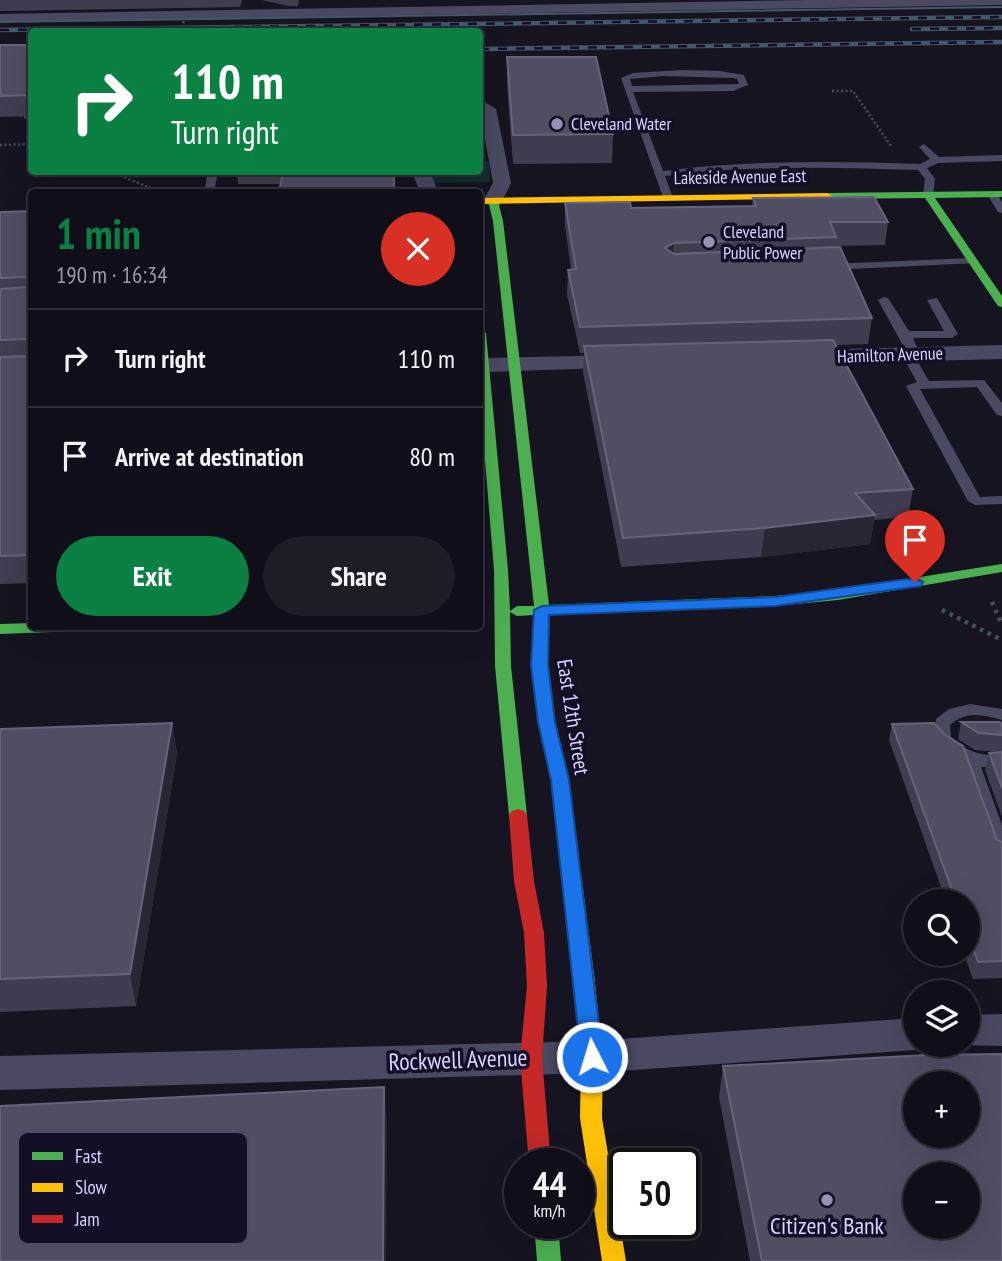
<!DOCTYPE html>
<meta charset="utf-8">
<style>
:root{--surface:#100f19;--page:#1e1d26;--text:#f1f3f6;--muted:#9c9ca2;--line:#302f38;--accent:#0b8043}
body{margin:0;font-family:"PT Sans Narrow",sans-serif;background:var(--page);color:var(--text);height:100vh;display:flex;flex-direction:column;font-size:26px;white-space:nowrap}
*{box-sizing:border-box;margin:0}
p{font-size:23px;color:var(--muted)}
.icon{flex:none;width:38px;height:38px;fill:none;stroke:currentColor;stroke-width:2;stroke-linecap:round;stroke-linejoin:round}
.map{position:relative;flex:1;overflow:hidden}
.sheet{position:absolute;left:28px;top:189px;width:455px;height:441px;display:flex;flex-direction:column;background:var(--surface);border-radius:7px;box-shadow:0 7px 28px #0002,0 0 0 2px var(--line)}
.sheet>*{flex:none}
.hud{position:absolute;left:28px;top:28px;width:455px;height:147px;border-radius:7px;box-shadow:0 7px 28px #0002,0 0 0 2px var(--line);background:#0b8043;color:#fff;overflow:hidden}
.buttons{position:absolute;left:903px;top:889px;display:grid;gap:14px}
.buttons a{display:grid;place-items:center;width:77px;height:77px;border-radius:50%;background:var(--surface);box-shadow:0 7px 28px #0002,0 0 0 2px var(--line);font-size:35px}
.speed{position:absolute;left:504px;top:1148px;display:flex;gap:14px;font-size:35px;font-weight:700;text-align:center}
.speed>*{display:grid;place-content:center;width:91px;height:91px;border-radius:50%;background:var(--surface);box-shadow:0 7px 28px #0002,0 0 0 2px var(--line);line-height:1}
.speed small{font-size:18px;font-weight:400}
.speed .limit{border:4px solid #111;border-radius:10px;background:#fff;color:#111}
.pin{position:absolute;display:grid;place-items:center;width:60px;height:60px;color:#fff;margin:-72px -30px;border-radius:50% 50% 50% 0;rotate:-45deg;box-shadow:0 0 7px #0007}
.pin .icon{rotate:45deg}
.me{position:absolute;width:77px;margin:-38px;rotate:355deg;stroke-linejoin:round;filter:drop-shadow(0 0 5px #0008)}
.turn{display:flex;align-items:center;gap:24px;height:147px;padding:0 28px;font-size:32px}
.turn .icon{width:91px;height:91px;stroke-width:2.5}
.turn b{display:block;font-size:49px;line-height:60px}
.round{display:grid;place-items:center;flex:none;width:74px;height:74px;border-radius:37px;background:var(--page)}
.overview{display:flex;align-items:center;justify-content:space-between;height:119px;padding:0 28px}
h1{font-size:42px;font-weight:600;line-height:52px;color:var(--accent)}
.cta{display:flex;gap:14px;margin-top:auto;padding:14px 28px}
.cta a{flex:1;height:80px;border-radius:42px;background:var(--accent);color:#fff;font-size:28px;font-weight:600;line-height:80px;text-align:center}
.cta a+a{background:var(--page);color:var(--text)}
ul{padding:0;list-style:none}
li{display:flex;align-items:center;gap:21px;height:98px;padding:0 28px;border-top:2px solid var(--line)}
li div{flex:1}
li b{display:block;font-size:26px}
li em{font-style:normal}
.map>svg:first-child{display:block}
</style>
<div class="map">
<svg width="1002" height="1261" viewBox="0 0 1002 1261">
<rect width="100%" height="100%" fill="#161421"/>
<path fill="#132c2d" d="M489,161l1,21 -62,1v-11h52v-10z"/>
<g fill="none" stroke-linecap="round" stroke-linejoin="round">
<g stroke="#44505f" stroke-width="2.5" stroke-dasharray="2 2.5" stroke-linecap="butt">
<path d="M832,91h21l38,55"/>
<path d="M20,115l12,5"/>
<path d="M0,145l32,-1"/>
<path d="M112,172l41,17"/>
</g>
<g stroke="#44505f" stroke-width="4.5" stroke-dasharray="3.5 5" stroke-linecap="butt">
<path d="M992,602l10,23"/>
<path d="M942,610l60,30"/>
</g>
<g fill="#4a4962" fill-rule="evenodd">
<path d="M683,70l37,1 24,4 4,10 -15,6 -100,1 30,79c85,-11 170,-10 257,-7l10,-5 -11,-12 5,-3 15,13 63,-2v6l-64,2 -11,5 8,11 -2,16 -5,3 -5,-3 2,-16 -7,-9c-85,-3 -169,-5 -253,6l8,22 -9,2 -43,-122 12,-5zM664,76l69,2 4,1 2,5 -107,2 -2,-7z"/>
<path d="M208,172h10l-4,20h-10z"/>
<path d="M988,192l9,2 5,8v11l-4,-1 -11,-18z"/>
<path d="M973,258l5,3 -1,2 -148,7 -6,-3 6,-3z"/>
<path d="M884,297l4,1 21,33h35l-17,-31 10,-2 21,36 -6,4h-39l7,16 -5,3 14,24 55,-1 18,23v13l-5,-1 -20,-28 -57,2 60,108 22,-1v8l-27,1 -7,-4 -62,-115 11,-4 -16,-28 5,-3 -28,-51z"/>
<path d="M970,704l32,5v11c-19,-5 -35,-10 -52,5l1,12c15,14 30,20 51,18v12h-21l21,58v33l-7,-2 -2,-5 -32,-90 -19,-12 -9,-10 3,-20 13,-10z"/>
</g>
<g fill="#4a4962" fill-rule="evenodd">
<path d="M808,0h194v5l-1002,17v-8z"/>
<path d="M480,99l16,10 15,74 -11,22 -7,2 -10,-6 10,-18 -13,-72z"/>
<path d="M412,172h18l8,20h-18z"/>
<path d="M1002,345v14l-199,5 -8,-2 -4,-5 4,-5 8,-2z"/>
<path d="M624,355l8,2 4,5 -4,5 -144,5 -8,-3v-9l8,-2z"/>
<path d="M1002,1014v32l-40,-1h6v-30z"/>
<path d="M915,1018v27h14l-14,5 -323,23 -592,17v-34l592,-15z"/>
</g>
<g fill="#4caf50" fill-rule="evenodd">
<path d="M1002,191v6l-67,1 67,98v11l-4,-1 -73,-108 -98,1 -5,-3 5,-3z"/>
<path d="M493,198l5,3 5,20 46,384 226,-9 63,-6 164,-26v8l-164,28 -63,6 -225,8 -2,51 6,57 15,58 25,194 -3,6 -7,2 -7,-2 -3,-6 -23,-194 -13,-58 -6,-57 2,-50 -17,1 -7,-4 1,54 16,149 -3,4h-12l-3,-4 -14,-149 -1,-96 -14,-171v-70l6,4 22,237 2,41 7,-5h17l-41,-385 -5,-20z"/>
<path d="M32,623v3h53l-8,5 -77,3v-10z"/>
<path d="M534,1223h24l3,38h-24z"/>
</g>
<g fill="#ffc107" fill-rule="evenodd">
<path d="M827,193l5,3 -1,2 -351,6v-6z"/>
<path d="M584,966l7,2 3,6 9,83 -1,61 24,143h-24l-22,-143 1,-61 -7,-83 3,-6z"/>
</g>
<path fill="#c62828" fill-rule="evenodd" d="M518,809l6,2 3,4 7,66 10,52 3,53 -5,72 9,106h-22l-9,-106 7,-72 -3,-53 -10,-52 -5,-66 3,-4z"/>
<path stroke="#43596b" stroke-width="2" d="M0,22l1002,-15"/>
<defs>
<g id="rail">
<path d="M912,29l90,-1"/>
<path d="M0,30l1002,-13"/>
<path d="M480,49l522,-7"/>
</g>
</defs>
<use href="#rail" stroke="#43596b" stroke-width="4.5"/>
<use href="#rail" stroke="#130f26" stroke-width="2.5" stroke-dasharray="9" stroke-linecap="butt"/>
<path stroke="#44505f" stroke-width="2.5" stroke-dasharray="2 2.5" stroke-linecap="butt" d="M181,32l5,-20"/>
</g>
<g fill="#403d50">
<path d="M0,0h242l-2,7 -240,4z"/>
<path d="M262,0h37l-1,6h-10z"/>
<path d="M0,45h32v71l-32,1z"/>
<path d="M507,57l106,77 -1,29 -99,1 -6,-80z"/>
<path d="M145,172h44l-2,4 -29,1z"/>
<path d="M237,172h158v20h-116l2,-8h-43z"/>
<path d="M753,198l135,24 -3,23 -50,1 37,72 -4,26 -33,1 78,144 -5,28 -34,3 -4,24 -109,13 -140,10 -38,-195 1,-19h-4l-13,-59 1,-24 3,-1 -6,-43v-23l66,5 121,-2z"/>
<path d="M32,211v372l-32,1v-372z"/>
<path d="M961,722l41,4v91l-17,-47 4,-17 11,-1 -25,-2 -17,-11z"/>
<path d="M172,723l5,31 -41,252 -136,6v-283z"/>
<path d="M892,724l105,116 5,2v136l-29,1 -9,-25h4v-53h-22l-57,-161z"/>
<path d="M723,1066l279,195h-252l-31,-164z"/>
</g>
<g fill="#282635">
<path d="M674,243l-2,24 -7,-19z"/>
<path d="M875,515l-5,29 -109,13 4,-29z"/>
<path d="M172,723l5,31 -41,252 -6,-32z"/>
<path d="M384,1087l3,33 -1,141h-3z"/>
</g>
<g fill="#504e63" stroke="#66637b" stroke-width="2" fill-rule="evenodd">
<path d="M0,45h32v50l-32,1z"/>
<path d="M507,57h89l17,77 -100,1z"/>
<path d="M283,172h111v20h-115z"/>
<path d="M874,197l14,25h-58l6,15 -162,6 -9,5 9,6 166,-7 32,71 -292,9 -12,-57 8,-1 -11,-66 65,-1 1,6 125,-2 -3,-8z"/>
<path d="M32,211v344l-32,1v-199l29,-1v-17l-29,1v-51l29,-2 1,-7 -3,-3 -27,1v-66z"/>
<path d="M833,340l80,149 -58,4 20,22 -110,13 -142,10 -39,-192z"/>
<path d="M961,722h39l2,4v9l-23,-2z"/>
<path d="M172,723l-42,251 -130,5v-250z"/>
<path d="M934,723l10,11 19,12 34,94 5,2v119l-24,1 -10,-28v-33h-12l-64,-177z"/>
<path d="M1002,752v36l-13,-35z"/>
<path d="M1002,1054v207h-240l-39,-195 204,-11zM915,1083h53v53h-53zM915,1174h53v53h-53z"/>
<path d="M384,1087l-1,174h-383v-155z"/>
</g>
<path fill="#1a73e8" stroke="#114b97" stroke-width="2" d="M915,578l8,4 -2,4 -146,20 -226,9 -1,50 7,57 14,58 34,277 -3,6 -8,3 -8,-3 -3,-6 -30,-277 -13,-58 -7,-57 3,-55 8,-4 233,-9z"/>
<g fill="#9591b1" stroke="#130f26" stroke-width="2.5">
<circle cx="557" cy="124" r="7"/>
<circle cx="709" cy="242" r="7"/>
<circle cx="827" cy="1200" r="7"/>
</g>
<g text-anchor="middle" stroke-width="7" stroke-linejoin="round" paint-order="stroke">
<g font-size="18" fill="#d9d4ff" stroke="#130f26" text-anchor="start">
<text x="571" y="130">Cleveland Water</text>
<text x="723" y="238">Cleveland<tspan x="723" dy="21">Public Power</tspan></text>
</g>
<g font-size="18" fill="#d9d4ff" stroke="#130f26">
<text transform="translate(740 177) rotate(-1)" y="6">Lakeside Avenue East</text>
<text transform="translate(890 355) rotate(-2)" y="6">Hamilton Avenue</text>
</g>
<g font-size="21" fill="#d9d4ff" stroke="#130f26">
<text transform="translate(573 717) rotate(81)" y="7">East 12th Street</text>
</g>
<g font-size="24" fill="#d9d4ff" stroke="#130f26">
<text transform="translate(458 1060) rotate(-2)" y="8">Rockwell Avenue</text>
</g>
<g font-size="24" fill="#d9d4ff" stroke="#130f26">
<text x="827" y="1234">Citizen's Bank</text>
</g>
</g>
<rect x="18" y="1132" width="230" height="112" rx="10" fill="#130f26" stroke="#4e4a67" stroke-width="2"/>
<rect x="32" y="1152" width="31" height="8" fill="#4caf50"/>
<rect x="32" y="1183" width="31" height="9" fill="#ffc107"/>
<rect x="32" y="1215" width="31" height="8" fill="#c62828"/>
<g font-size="19" fill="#d9d4ff">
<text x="75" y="1163">Fast</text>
<text x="75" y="1194">Slow</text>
<text x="75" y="1226">Jam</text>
</g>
</svg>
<div class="buttons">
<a><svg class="icon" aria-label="search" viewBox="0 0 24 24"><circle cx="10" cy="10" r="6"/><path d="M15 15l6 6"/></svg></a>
<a><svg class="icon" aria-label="layers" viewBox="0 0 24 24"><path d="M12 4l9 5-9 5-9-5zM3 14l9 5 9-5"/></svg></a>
<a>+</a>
<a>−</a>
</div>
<div class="speed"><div>44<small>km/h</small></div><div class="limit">50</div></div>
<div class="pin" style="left:915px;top:582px;background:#d93025"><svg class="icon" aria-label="arrive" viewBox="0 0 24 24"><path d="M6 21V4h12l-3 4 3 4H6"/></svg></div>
<svg class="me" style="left:592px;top:1057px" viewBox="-20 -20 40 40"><circle r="17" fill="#1a73e8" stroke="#fff" stroke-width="3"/><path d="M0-11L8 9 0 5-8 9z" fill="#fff"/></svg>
<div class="hud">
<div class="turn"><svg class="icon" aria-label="right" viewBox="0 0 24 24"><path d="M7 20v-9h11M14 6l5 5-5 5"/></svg><div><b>110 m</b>Turn right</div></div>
</div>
<section class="sheet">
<div class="overview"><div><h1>1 min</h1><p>190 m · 16:34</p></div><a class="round" style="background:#d93025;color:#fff"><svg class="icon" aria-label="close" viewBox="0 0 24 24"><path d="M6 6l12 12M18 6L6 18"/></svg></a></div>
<ul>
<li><svg class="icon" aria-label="right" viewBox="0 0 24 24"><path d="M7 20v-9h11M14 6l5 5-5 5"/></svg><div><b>Turn right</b></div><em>110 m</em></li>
<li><svg class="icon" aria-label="arrive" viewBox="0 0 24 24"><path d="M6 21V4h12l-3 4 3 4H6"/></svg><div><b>Arrive at destination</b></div><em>80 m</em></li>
</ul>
<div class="cta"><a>Exit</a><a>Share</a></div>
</section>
</div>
